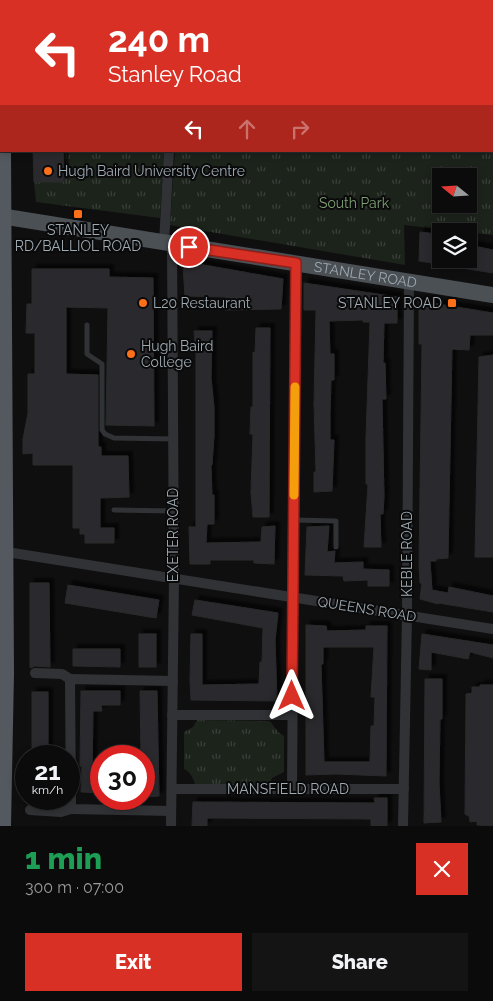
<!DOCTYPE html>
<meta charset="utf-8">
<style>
:root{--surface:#0b0b0c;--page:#141415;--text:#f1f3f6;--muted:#9a9b9d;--line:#2b2b2d;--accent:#d93025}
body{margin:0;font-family:Raleway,sans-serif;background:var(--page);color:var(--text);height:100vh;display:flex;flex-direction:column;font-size:19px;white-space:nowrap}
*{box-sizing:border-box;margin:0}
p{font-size:16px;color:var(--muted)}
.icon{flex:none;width:28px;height:28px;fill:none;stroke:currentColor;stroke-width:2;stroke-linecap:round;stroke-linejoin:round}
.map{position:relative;height:826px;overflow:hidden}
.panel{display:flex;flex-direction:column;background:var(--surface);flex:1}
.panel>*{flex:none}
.top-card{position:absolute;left:0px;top:0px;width:494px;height:152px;box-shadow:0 2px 8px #0003,0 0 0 1px var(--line);background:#d93025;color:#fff;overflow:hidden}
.needle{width:32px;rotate:288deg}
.fabs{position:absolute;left:432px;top:168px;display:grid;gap:10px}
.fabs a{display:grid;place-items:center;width:45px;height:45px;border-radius:0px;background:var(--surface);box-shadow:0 2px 8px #0003,0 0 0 1px var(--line);font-size:25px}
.speed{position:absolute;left:15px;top:745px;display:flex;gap:10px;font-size:25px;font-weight:700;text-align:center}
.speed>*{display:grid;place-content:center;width:65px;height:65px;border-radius:50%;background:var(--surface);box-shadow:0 2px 8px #0003,0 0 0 1px var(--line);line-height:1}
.speed small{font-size:12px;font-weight:400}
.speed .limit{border:8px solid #d22;background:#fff;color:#111}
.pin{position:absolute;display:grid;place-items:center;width:42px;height:42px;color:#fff;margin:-21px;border:2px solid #fff;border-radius:50%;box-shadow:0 1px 5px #0007}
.me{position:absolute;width:55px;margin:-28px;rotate:0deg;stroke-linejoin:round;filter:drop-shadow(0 0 4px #0008)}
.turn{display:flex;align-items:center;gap:18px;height:105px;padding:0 25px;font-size:22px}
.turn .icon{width:65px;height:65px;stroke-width:2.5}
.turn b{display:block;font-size:35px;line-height:42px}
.lanes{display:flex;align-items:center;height:48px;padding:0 25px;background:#0003;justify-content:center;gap:25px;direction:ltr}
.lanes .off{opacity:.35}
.round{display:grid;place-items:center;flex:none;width:52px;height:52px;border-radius:0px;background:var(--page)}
.head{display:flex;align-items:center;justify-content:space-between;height:85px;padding:0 25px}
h1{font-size:30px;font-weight:800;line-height:38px;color:#1e9e55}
.cta{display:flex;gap:10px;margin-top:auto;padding:10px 25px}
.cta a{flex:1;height:58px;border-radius:0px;background:var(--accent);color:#fff;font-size:20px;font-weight:800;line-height:58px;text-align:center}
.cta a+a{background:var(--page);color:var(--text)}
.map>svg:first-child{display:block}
</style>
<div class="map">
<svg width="493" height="826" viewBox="0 0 493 826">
<defs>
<pattern id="grass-tufts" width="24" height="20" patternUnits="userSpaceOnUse" patternTransform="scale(1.25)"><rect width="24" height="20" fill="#1c231b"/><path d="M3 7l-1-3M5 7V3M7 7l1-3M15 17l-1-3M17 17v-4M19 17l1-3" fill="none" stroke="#3a403a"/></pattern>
<filter id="shadow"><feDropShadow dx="4.5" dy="-4.5" stdDeviation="1" flood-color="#0009"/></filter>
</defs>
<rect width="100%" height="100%" fill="#0f0f10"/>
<g fill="url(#grass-tufts)" fill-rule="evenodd">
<path d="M10,0h483v235l-89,-10 1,40 -235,-40 5,-74h317v-150h-482zM441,176h28v28h-28z"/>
<path d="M63,151h101l-4,67 -124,-16 -2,-20h30z"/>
<path d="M197,720l73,1 8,11 6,4v36l-12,6 -2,6h-75c-2,-7 -5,-12 -11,-15v-37l9,-5z"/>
</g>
<g fill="#1c231b">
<path d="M250,0h93l-85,1z"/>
<path d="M364,0h98l-98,1z"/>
</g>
<g fill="#2a2a2d" stroke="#292a2c" fill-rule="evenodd" filter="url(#shadow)">
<path d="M33,151h30l1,31h-30z"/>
<path d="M420,232l16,2 -2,8 7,1v16h28v-14l24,5v23l-74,-12z"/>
<path d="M187,262l96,17 -2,30 -56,1 1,-13 -41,-1 -2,-30z"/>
<path d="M32,269h77v8l44,1 1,148 -48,-1 2,-117 -42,-1v67l32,1v72h3v9h27l1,41 -29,1v30h14v15h-29v-9h-5v-6h-7v-63h-40v-12l-10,1v-15l5,-26v-39h7v-41h-9l1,-29h5z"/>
<path d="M304,283l93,14v26h-13l-1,40h2l1,36h-4l2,97 -1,18h-3l1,33h-17l4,-63h-2v-47l4,-115h-7v-2l-34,1 1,33h4v26h-3l-1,34v26h4l-2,51 -18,1v-20h2l-2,-68 2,-94h-12z"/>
<path d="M419,301l74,12v22h-23l-1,15 -17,-1 -4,209 -12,1v2h-6l2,29 16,3 1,-6 44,9v16l-55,-9v1l-18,-5 2,-16h-2l-1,-18 3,-221h-3z"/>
<path d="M256,328h14l-1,189h-16l-2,-25 2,-58h-3l1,-27h2v-55l2,1z"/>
<path d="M194,331h18l-1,47 3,29v29l-2,29h-1l1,30h2v29h-7l-1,19 55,-1 1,-15 13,-1 -1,38 -20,-1v-3h-44v4h-20l-1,-37h7v-172z"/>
<path d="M493,355v202h-18l4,-200z"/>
<path d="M329,526l-2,26 8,-1 -1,12 29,-1v7l26,1v16h-21v-6l-24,1 -1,-5 -38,-1 2,-48z"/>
<path d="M30,583h19l1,84 -15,-1 -5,2z"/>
<path d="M68,585l91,15 -3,18 -91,-15z"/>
<path d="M195,600l83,13 -3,27 2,61 -86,-1 -1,-20 1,-46h11v51l57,-1 1,-22h2l1,-34 -71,-13z"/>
<path d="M306,625l20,1 1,5 39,-1v-4h21l-1,150 -50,-2 -30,1zM323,647h51l-3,50h4l-1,29h-3l-1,36h-46l-3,-98h2z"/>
<rect x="139" y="634" width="17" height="33"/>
<path d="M422,634l71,11v13l-23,-6 -2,7 -37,-7v18l-12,-1z"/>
<path d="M73,649h47v18l-47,-1z"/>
<path d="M425,679h17v40h-2l-1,64 2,39 -17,1z"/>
<path d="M480,685h13v141l-16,-1v-4l-7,1 -1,-6 -4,-2 1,-120 6,-1v-6h8z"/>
<path d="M81,691h39v14h-19l1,6h-9l-1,68 9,1v13l-20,-1 1,-26h-2z"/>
<path d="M140,691h17l2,105 -15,1v-41h-3z"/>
<rect x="32" y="692" width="16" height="64"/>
<path d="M374,798h13v28h-16v-7l-164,-1v8h-15l1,-24 182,1z"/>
</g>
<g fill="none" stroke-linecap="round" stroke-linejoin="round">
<g stroke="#303235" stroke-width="5">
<path d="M87,325v29l15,10v66l3,4 9,4 59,1"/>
<path d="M114,510l59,1"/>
<path d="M293,520l43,1v26"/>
</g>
<g stroke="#303235" stroke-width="10">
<path d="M164,243l5,-92"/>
<path d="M0,551l493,78"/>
<path d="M35,673l27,1 8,5"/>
<path d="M172,715h120"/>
<path d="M292,788l4,-525"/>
<path d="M172,789h232"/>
<path d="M30,810l31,2 10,-3"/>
<path d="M171,811l-100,-2 -1,-130 103,2"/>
<path d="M171,826l3,-249 -2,-333"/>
<path d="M403,826l4,-211 2,-333"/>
</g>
<path stroke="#4b5055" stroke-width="16" id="s1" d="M0,216l493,79"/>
<g stroke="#53595e" stroke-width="18">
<path d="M1,0v63"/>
<path d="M2,151l3,522 -3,153"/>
</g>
</g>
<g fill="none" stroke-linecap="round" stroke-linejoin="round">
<defs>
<path id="route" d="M189,247l107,16 -4,433"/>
</defs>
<use href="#route" stroke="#8d1f18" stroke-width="12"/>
<use href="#route" stroke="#d93025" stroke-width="9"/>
<path stroke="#f59e0b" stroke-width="9" d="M294,495l1,-108"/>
</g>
<g fill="#fe6f19" stroke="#0a0a0b" stroke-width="2">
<circle cx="48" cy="171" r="5"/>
<rect x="73" y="209" width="10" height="10" rx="2.5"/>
<circle cx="143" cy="303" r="5"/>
<rect x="447" y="298" width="10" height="10" rx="2.5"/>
<circle cx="131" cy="354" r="5"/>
</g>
<g text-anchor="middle" stroke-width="4" stroke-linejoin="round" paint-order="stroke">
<g font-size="14" fill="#9faab2" stroke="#0a0a0b" text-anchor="start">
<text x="58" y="176">Hugh Baird University Centre</text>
<text x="78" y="235" text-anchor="middle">STANLEY<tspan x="78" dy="16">RD/BALLIOL ROAD</tspan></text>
<text x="153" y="308">L20 Restaurant</text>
<text x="442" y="308" text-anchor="end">STANLEY ROAD</text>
<text x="141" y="351">Hugh Baird<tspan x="141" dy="16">College</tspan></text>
</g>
<g font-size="14" fill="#7e9f74" stroke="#0a0a0b">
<text x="354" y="208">South Park</text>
</g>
<g font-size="14" fill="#9faab2" stroke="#0a0a0b">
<text dy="5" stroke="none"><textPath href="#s1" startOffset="370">STANLEY ROAD</textPath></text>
<text transform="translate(173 535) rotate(-90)" y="5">EXETER ROAD</text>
<text transform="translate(407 554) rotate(-90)" y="5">KEBLE ROAD</text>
<text transform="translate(367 609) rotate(9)" y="5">QUEENS ROAD</text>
<text x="288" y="794">MANSFIELD ROAD</text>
</g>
</g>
</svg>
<div class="fabs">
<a><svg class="needle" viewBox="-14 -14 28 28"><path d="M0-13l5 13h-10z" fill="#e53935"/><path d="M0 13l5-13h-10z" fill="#9a9b9d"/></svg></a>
<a><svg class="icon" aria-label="layers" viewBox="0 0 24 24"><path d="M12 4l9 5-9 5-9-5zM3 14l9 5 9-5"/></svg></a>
</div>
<div class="speed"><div>21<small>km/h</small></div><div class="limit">30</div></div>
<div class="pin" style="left:189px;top:247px;background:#d93025"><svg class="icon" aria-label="arrive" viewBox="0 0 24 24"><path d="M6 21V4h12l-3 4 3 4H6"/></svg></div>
<svg class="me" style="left:292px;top:696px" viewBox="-20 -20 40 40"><path d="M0-17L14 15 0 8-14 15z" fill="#d93025" stroke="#fff" stroke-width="4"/></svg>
<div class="top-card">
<div class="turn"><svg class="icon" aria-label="left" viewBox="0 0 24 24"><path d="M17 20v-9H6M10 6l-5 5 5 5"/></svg><div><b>240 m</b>Stanley Road</div></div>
<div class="lanes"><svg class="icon" aria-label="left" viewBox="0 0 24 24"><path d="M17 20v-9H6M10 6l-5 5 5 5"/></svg><svg class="icon off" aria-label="ahead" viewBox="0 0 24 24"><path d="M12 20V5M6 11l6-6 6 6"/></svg><svg class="icon off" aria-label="right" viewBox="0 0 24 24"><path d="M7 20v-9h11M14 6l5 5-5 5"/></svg></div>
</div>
</div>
<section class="panel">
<div class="head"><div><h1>1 min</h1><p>300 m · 07:00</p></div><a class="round" style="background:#d93025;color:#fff"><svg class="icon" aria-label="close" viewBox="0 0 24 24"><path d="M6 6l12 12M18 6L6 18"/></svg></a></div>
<div class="cta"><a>Exit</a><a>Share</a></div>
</section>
